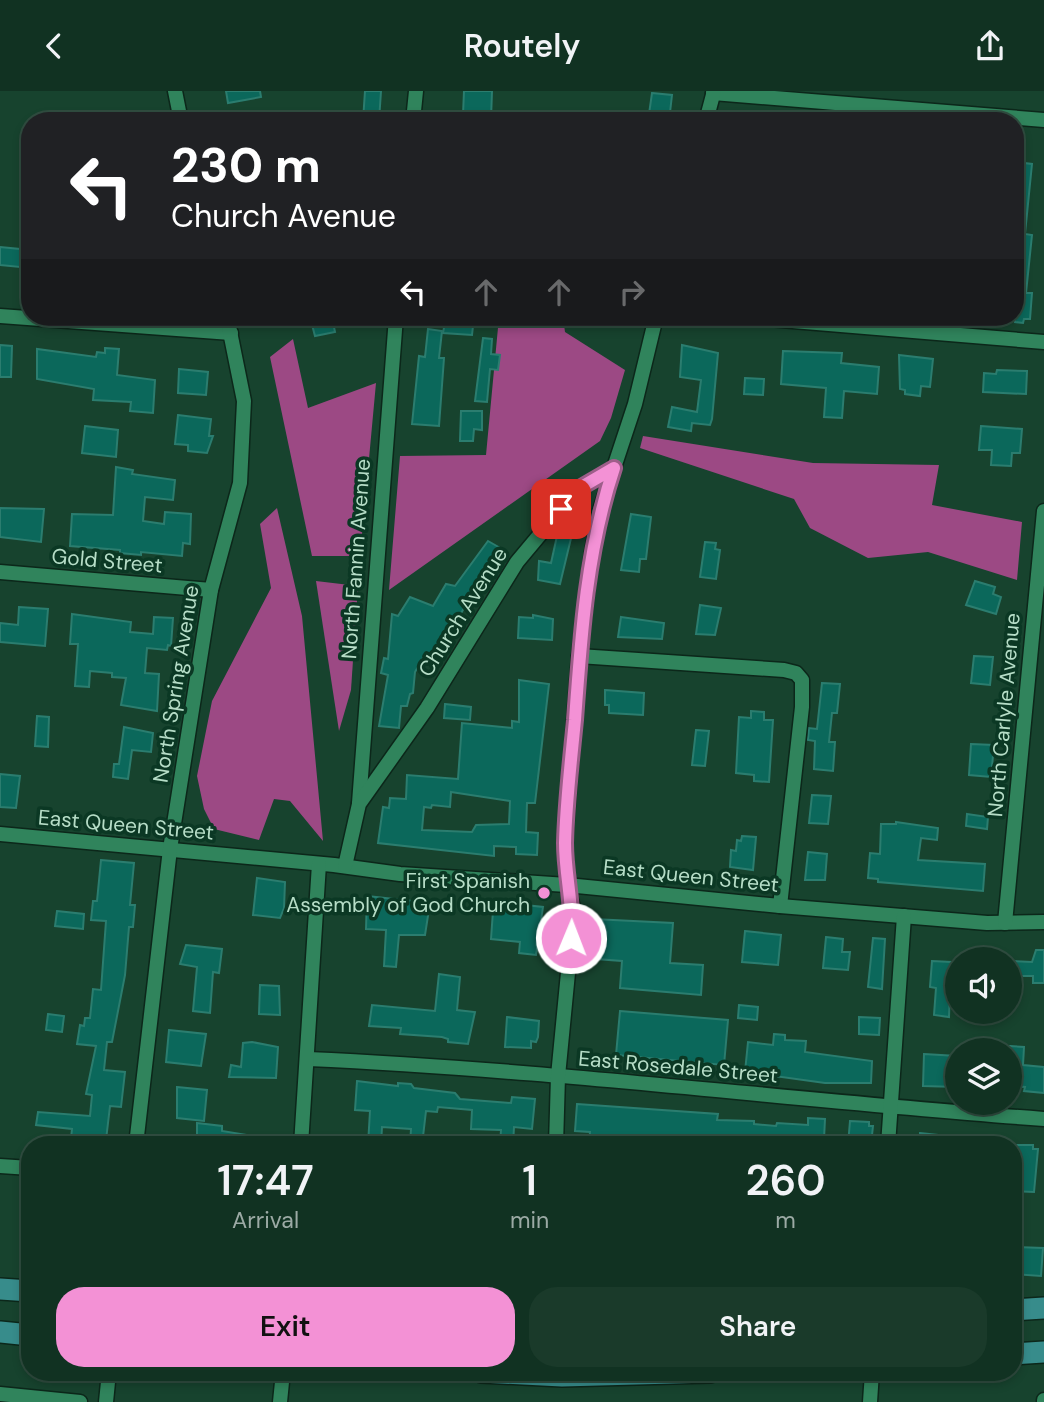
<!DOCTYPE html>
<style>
:root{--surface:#113222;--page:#1a3a2a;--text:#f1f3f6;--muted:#9caaa5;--line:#304d40;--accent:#f391d5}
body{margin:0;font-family:"DM Sans",sans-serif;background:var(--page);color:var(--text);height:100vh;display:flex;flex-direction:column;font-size:26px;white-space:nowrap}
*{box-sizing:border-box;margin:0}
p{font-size:23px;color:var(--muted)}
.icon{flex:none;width:38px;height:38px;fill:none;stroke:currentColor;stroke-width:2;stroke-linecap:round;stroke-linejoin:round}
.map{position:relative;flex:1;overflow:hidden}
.drawer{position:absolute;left:21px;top:1045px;width:1001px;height:245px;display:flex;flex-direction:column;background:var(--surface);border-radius:28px;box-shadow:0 4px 10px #0003,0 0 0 2px var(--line)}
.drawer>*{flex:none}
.hud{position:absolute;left:21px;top:21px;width:1003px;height:214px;border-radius:28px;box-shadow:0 4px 10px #0003,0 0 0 2px var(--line);background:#202124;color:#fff;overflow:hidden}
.fabs{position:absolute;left:945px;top:856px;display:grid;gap:14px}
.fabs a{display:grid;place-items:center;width:77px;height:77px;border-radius:50%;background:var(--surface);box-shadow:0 4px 10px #0003,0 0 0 2px var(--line);font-size:35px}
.pin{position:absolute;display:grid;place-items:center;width:60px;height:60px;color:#fff;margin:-30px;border-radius:14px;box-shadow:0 4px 10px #0006}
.me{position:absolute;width:77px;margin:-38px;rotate:1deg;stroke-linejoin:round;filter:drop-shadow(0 0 5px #0008)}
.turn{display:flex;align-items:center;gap:24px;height:147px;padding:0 35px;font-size:32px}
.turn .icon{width:91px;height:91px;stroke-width:2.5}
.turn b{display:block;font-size:49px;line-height:60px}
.lanes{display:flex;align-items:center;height:66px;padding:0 35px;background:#0003;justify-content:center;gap:35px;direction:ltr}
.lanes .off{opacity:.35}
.eta{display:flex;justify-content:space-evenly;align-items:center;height:119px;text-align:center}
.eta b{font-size:42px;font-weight:600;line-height:49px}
.action{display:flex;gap:14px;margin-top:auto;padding:14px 35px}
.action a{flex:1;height:80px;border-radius:28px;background:var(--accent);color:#111;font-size:28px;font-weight:600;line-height:80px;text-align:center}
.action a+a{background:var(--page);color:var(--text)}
header{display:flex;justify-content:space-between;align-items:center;height:91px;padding:0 35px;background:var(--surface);font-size:32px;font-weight:600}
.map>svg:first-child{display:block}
</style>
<header><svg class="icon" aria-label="back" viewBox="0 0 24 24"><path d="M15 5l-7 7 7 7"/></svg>Routely<svg class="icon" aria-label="share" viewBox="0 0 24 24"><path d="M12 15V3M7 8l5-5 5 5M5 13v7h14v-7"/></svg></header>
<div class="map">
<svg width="1044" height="1311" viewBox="0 0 1044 1311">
<rect width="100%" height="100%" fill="#17432e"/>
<g fill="#9c4984">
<path d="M499,226h64l2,15 60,38 -14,48 -11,23 -211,149 11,-134 86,-1z"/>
<path d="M293,248l15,69 68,-25 -16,173h-48l-42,-199z"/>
<path d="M643,345l170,27 126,2 -7,40 90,17 -5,58 -89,-28 -60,6 -58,-30 -16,-29 -154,-51z"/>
<path d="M277,417l25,108 21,225 -33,-40 -16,-2 -15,41 -45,-11 -10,-20 -7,-33 15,-75 59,-113 -11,-64z"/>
<path d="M316,490l42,5 -7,104 -12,41z"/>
</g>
<g fill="#0b685b" stroke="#2b7d6f" stroke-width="2" fill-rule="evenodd">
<path d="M226,0h34l1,6 -33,6z"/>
<path d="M365,0h16l-2,30h-16z"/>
<path d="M464,0h28l-1,28 -28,-4z"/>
<path d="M652,2l20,2 -3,26h-21z"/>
<path d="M1015,71l17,2 -7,70 7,1 -6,58h6l-2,26h-6l-1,4 -8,-1z"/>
<path d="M0,156l30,3v18l-30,-3z"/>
<path d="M310,226h22l3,15 -20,4z"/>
<path d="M446,226h28l-2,18 -29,-2z"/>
<path d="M428,238l14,2 -3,27h5l-5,68 -27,-2 7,-68 6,1z"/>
<path d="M483,247l9,1 -1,15 9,1 -2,15 -8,-1 -3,33 -12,-1z"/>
<path d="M0,254l12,1 -1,31h-11z"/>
<path d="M682,254l36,8 -6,66 -2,6 -18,-2 -1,8 -23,-4 4,-20 25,5 4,-32 -21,-3z"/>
<path d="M105,257l14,1 -2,26 38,5 -2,33 -23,-2 1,-9 -38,-2 1,-11 -57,-10v-30l59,8 1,-5 8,1z"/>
<path d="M783,260l59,2 -1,10 38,4 -2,27 -33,-3 -2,27 -18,-1 2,-29 -45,-4z"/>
<path d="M899,264l34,4 -3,28 -9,-1 -1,10 -15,-2v-4l-5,-1z"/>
<path d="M179,278l29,3 -2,23 -28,-2z"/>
<path d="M997,279l30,1 -1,23 -43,-2 1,-19 12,1z"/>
<path d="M745,287l19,1 -1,16 -19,-1z"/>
<path d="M461,320h21v19l-8,-1 -1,12h-13z"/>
<path d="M178,324l33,4 -2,17h4l-6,17 -19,-2v-6l-13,-1z"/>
<path d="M85,335l33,4 -2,27 -34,-4z"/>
<path d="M981,335l41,3 -2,24h-8l-1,13 -20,-1 1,-15h-13z"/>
<path d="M116,376l17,3 -1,4 43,6 -2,20 -28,-3 -2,24 21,3 1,-12 26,2 -1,30 -7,-1 -1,13 -41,-4v3l-21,-2v-3l-50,-4 2,-32 41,1z"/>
<path d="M0,417l44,1 -3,33 -41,-5z"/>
<path d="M631,423l20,3 -5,42h-6l-1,13 -18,-2z"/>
<path d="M559,436l14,3 -13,54 -22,-4 1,-19 12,2z"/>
<path d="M488,450l14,8 -27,39 -42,76 -10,-6 -8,14 -2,21 -3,1 -3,12h-6l-2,22 -20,-2 9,-51 -7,-2 3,-15 4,1 4,-45 6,2 12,-19 23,9 13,-22 9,2z"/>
<path d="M705,451l11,1 -1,6 5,1 -4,29 -16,-2z"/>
<path d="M975,490l20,6 -2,7 8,3 -5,17 -30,-9z"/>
<path d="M700,514l21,3 -6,27 -19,-1z"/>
<path d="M19,516l29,2 -3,37 -45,-4v-19l18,2z"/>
<path d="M72,523l59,8 -1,10 23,2 1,-17 19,1 -2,28 -3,-1 -1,5 -20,-2 -2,25 14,1 -2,37 -36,-6 5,-27 -14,-1v-4l-22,-2 -1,16 -14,-1 3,-42h-8z"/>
<path d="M533,524l20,4 -1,21 -34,-2 1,-21 14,1z"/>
<path d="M621,526l43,6 -2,16 -44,-2z"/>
<path d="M974,565l19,1 -3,28 -19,-2z"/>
<path d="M519,589l30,4 -14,119h-8l-1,29 12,1 -1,22 -21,-1v-7l-22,-1v10l-116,-13 5,-36 6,1 1,-10 16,1 1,-24 51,4 4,-56 50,5v-7l7,1zM451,701l59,9 -1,23 -33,1 -4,7 -50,-2 2,-23 7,1 1,-3 18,2z"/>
<path d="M822,592l18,1 -3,29h-5l-3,29h6l-2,29 -19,-2 1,-28 -7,-1 1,-12 8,1z"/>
<path d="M605,599l39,3 -1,22 -34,-2v-8h-4z"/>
<path d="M445,613l26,3 -1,13 -26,-2z"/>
<path d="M751,620l13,1v8h9l-4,62 -15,-1v-6l-18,-2 3,-56 12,1z"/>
<path d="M37,625l12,1 -1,30 -13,-1z"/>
<path d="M124,636l29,6 -2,19 -19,-2 -4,29 -15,-2 1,-13h5z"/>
<path d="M696,639l13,1 -4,35 -13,-1z"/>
<path d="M971,653l23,1 -3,32 -22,-2z"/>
<path d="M0,683l20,2 -4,32 -16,-1z"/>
<path d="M812,704l19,1 -3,28 -19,-1z"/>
<path d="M967,723l21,3 -1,12 -21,-3z"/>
<path d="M896,731l42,6 -1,12 -16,-2 -3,22 67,4 -2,27 -105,-9v-3l-10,-1 2,-25 10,1 1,-30h15z"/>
<path d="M742,745l14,1 -3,33 -23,-3 1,-17 5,1 1,-11 4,1z"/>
<path d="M808,761l19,2 -2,26h-20z"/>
<path d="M101,769l33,3 -4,42h5l-2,22h-4l-4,48 -13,67h-5l-3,28 21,2 -4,35 -11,-1 -4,34 -35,-2 1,-9 -36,-4 2,-13 52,4 2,-21 -6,-1 10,-48 -19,-2 3,-19 4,1 1,-8h5l3,-29 8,1 5,-69 -15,-1 2,-19h4z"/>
<path d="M257,787l28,4 -1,26 -4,10 -27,-3z"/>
<path d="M367,805l63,7 -5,32h-26l-3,32 -12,-1 2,-36 -20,-1z"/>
<path d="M525,814l18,2 -7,48 -17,-2 1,-11 -29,-3 2,-28 7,1 1,-5 23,2z"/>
<path d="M57,820l27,3 -1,15 -28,-3z"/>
<path d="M593,828l80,4 -3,40 33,2 -2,30 -81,-7 2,-27 -26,-2 1,-3 -7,-1v-25l2,1z"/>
<path d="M745,840l36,4 -3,30 -36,-3z"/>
<path d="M826,846l17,2 -1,13h8l-2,18 -25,-2z"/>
<path d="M873,847l12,1 -3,50 -14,-2z"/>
<path d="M186,854l36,4 -3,24 -6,-1 -3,41 -17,-2 4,-44 -17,-3z"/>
<path d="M1036,859h8v33h-11v-7h-23v-15l22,1z"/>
<path d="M932,870l19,1 -2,55 -15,-2 2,-27 -6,-1z"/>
<path d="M439,883l21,3 -3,33 18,2 -7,32 -20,-2v-3l-6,-2 -42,-3 1,-6 -32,-2 3,-21 63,6z"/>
<path d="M260,894l19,1 1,29 -21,-1z"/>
<path d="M739,914l19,2 -1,13 -19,-2z"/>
<path d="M620,920l108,9 -4,45 -108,-10z"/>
<path d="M48,923l16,2 -2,16 -16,-2z"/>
<path d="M507,926l32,4 -1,16 -2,5 -5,-1v7l-26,-1z"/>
<path d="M859,926l21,1 -1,17 -20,-1z"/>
<path d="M169,939l37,4 -5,32 -35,-4z"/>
<path d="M774,943l11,1v5l21,1 -1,11 67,9 -1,22h-46l-80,-11 3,-30 25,3z"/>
<path d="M252,951l26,5 -2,31 -47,-1 2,-12 10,2 2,-24z"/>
<path d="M1010,955l14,1 -1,18 21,2v26l-20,-2 1,-4 -15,-1z"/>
<path d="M924,963l33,2v31l-34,-1z"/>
<path d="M357,990l41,5v-3l13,1 3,4 41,5 5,6 51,4 1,-6 23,2 -3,30 -18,-2 -1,18h-13l1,-15 -30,-1 1,-19 -34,-3 -1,5 -11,-1 -4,34h-12l1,-16 -29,-2 -1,18h-13l2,-34 -15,-1z"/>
<path d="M177,996l30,3 -3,31 -27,-3z"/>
<path d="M577,1013l141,10 -1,6 37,1v3l22,2 1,-3 31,2v-7l17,1 -1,20 -30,-2 -2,8h-85v-6l-31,-3v3l-68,-4v10h-19l1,-13 -15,-1z"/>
<path d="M850,1030l19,1v4h4l-2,18 -23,1z"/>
<path d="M197,1032l25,3v5l43,7 -1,7h-67z"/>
<path d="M920,1042l36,4v8h-37z"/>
<path d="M1013,1054h20v4h5l-4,43 -21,-1z"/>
<path d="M1016,1156l27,1 -2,28 -27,-2z"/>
</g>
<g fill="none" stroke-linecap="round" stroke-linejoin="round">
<defs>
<g id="minor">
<path d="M175,0l6,30"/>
<path d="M713,2l331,27"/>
<path d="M413,30l3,-30"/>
<path d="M706,30l8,-30"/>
<path d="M0,225l231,17"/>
<path d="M743,226l301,25"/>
<path d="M0,481l211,18"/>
<path d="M579,565l205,14 12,3 6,7v27l-22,199"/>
<path d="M359,712l37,-486"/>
<path d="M0,743l334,31 66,9 167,11 213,21 207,17 57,-1"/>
<path d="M345,775l14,-62 68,-96 90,-146 61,-73 36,-21"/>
<path d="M1005,832l39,-412"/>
<path d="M308,968c246,11 491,42 736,60"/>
<path d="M136,1054l34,-296 41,-259 29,-107 4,-82 -17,-84"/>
<path d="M301,1054l18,-281"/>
<path d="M556,1054l2,-69 16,-165 -7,-26 -2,-43 14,-186 13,-104 7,-39 36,-109 21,-87"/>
<path d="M888,1054l16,-229"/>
<path d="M0,1075l30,2"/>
<path d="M0,1303l80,8"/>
<path d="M106,1311l3,-30"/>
<path d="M280,1311l3,-30"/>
<path d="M870,1311l2,-30"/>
<path d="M1044,1311v-2"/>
</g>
<g id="primary">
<path d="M0,1198l30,2"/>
<path d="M1013,1219l31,-2"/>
<path d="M0,1241l30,3"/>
<path d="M1013,1263l31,-2"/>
<path d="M481,1281l81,4 148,-4"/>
</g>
</defs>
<use href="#minor" stroke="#0c271a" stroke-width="17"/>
<use href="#primary" stroke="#0c271a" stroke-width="24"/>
<use href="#minor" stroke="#30845c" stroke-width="14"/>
<use href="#primary" stroke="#378c8b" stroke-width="21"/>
</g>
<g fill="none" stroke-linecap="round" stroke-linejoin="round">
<defs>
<path id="route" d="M561,418l17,-20 36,-21c-27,81 -33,167 -39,252 -4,41 -9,82 -10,123 0,33 9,63 6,95"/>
</defs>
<use href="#route" stroke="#9e5e8a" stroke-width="18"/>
<use href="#route" stroke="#f391d5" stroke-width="12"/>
</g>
<circle fill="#f391d5" stroke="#0b3824" stroke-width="2.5" cx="544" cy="802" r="7"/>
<g text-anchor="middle" stroke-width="7" stroke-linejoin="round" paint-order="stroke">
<g font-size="21" fill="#b6ddc7" stroke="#0b3824">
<text transform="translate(356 468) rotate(-86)" y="7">North Fannin Avenue</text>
<text transform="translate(107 470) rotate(5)" y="7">Gold Street</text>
<text transform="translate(463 521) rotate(-58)" y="7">Church Avenue</text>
<text transform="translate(176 593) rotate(-81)" y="7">North Spring Avenue</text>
<text transform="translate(1004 624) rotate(-85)" y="7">North Carlyle Avenue</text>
<text transform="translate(126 734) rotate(5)" y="7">East Queen Street</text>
<text transform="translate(691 785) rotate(6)" y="7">East Queen Street</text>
<text transform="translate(678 976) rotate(5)" y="7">East Rosedale Street</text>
</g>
<g font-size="21" fill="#b6ddc7" stroke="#0b3824" text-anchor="end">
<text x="530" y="797">First Spanish<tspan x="530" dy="24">Assembly of God Church</tspan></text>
</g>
</g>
</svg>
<div class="fabs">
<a><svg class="icon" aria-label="sound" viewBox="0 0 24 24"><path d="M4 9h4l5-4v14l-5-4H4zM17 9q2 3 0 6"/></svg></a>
<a><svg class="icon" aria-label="layers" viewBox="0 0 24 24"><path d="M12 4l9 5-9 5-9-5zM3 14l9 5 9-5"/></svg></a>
</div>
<div class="pin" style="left:561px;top:418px;background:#d93025"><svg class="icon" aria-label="arrive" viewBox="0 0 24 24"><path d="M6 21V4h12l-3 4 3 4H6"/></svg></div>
<svg class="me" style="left:571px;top:847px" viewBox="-20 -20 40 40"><circle r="17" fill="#f391d5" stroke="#fff" stroke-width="3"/><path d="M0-11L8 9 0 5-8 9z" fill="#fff"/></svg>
<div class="hud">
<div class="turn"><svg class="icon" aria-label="left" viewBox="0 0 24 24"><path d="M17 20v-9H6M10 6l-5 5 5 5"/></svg><div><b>230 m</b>Church Avenue</div></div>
<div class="lanes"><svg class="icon" aria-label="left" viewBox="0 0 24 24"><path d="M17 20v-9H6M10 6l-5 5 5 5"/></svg><svg class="icon off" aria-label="ahead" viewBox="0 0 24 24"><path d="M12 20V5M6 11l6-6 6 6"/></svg><svg class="icon off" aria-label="ahead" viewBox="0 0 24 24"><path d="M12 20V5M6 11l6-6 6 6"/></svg><svg class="icon off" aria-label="right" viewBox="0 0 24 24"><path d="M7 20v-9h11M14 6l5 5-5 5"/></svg></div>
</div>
<section class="drawer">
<div class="eta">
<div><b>17:47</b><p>Arrival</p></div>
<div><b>1</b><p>min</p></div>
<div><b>260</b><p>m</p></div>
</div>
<div class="action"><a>Exit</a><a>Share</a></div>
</section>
</div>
